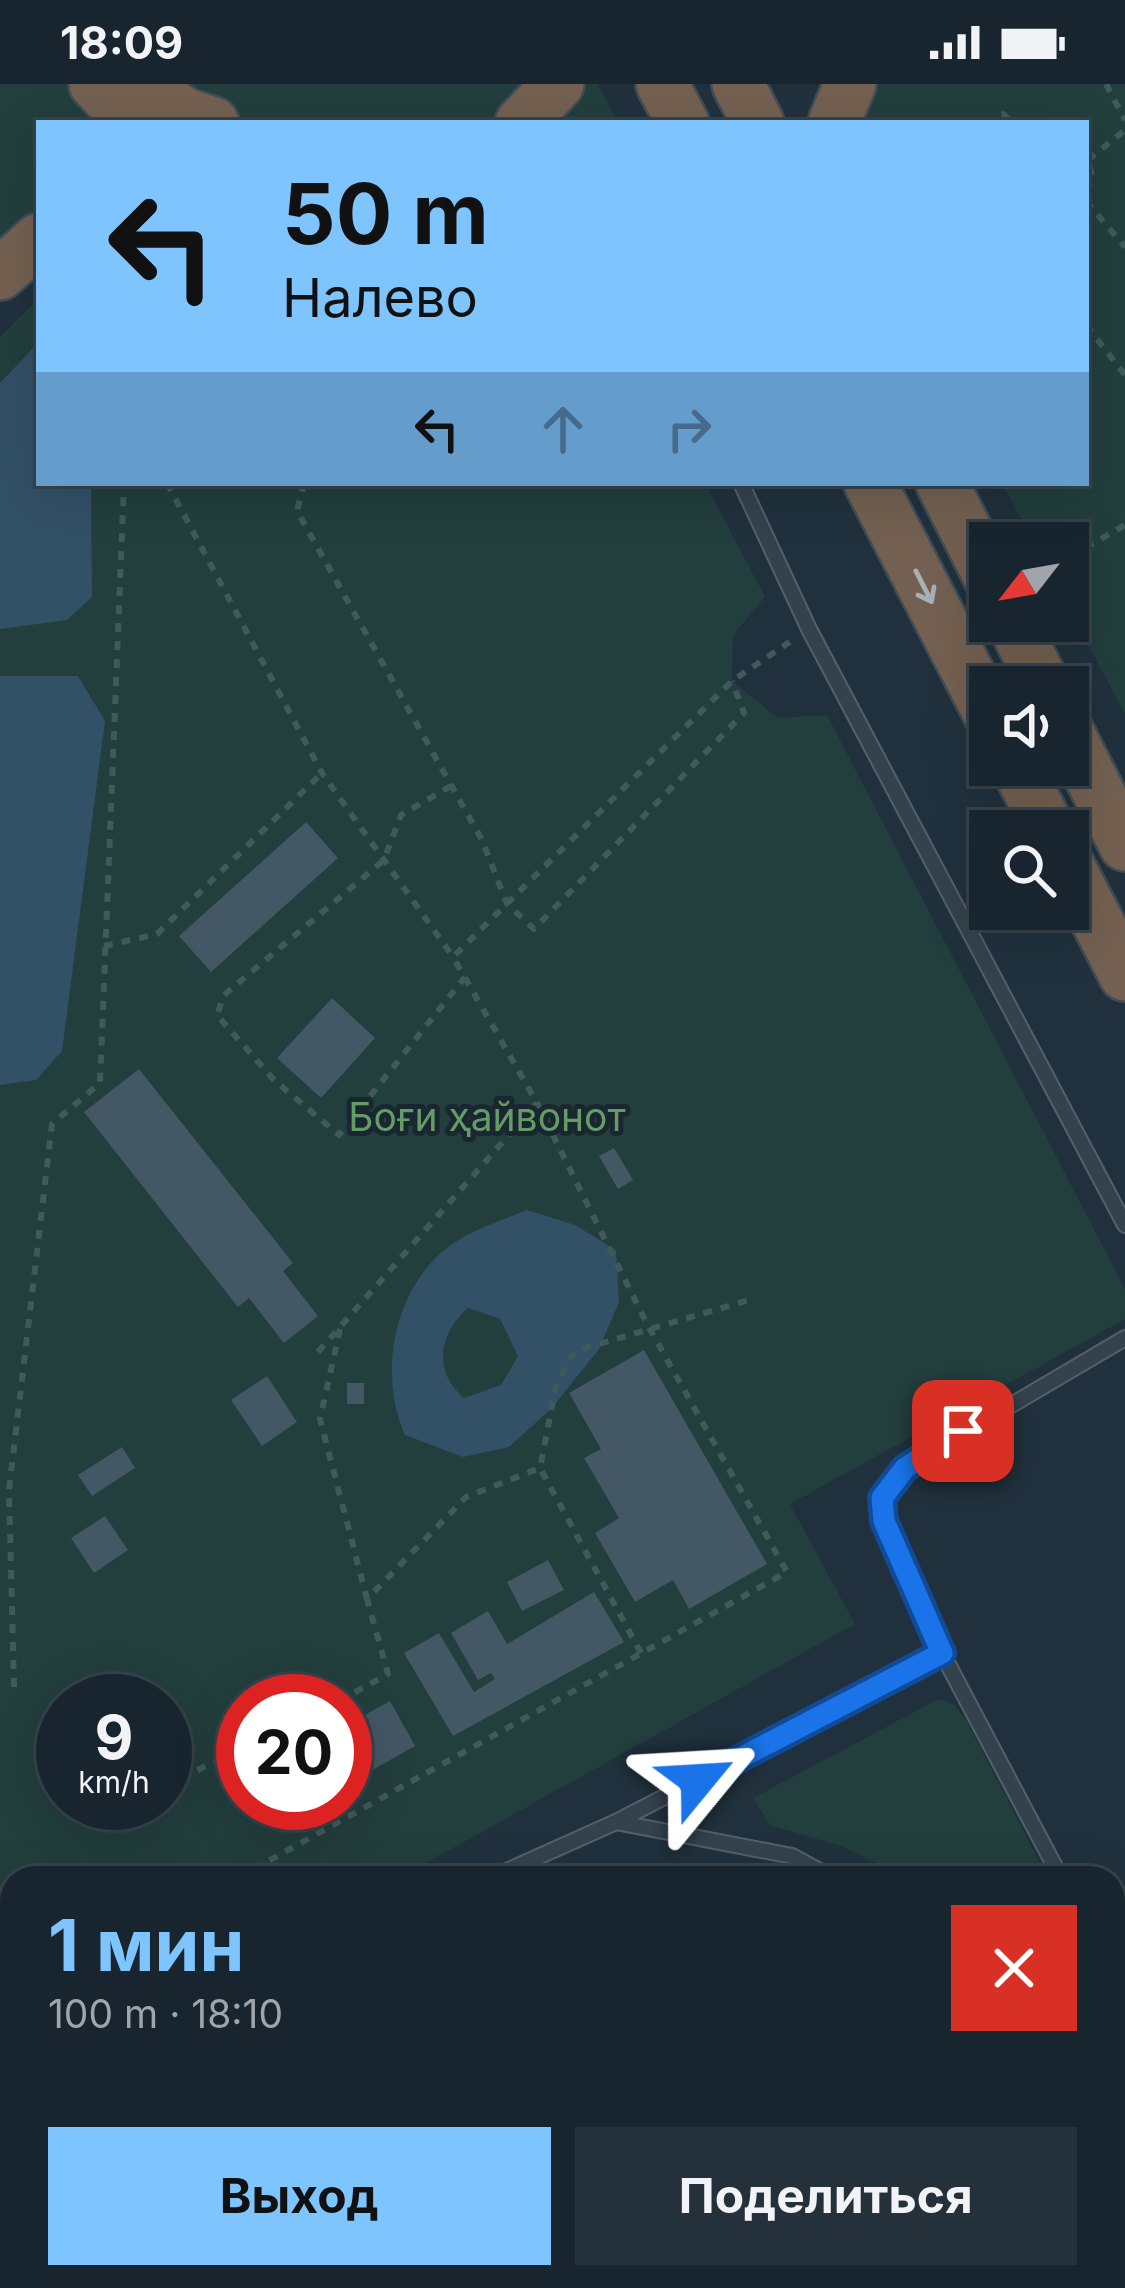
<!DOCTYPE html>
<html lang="ru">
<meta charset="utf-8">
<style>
:root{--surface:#18252e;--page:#25313a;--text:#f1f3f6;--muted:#9fa5aa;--line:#36424a;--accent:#7ec5ff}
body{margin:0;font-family:Inter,sans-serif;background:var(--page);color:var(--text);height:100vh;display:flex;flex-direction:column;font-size:45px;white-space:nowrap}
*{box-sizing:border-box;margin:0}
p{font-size:39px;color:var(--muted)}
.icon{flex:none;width:66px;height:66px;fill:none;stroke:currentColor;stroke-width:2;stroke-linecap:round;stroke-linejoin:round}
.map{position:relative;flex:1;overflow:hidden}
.panel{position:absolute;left:0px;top:1782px;width:1125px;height:423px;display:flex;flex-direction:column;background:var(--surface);border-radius:36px 36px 0 0;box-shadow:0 12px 48px #0002,0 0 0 3px var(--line)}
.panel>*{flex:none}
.hud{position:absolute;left:36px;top:36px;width:1053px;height:366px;border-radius:0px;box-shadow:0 12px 48px #0002,0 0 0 3px var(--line);background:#7ec5ff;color:#111;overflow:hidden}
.needle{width:78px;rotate:239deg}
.tools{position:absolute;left:969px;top:438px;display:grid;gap:24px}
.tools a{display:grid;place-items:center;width:120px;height:120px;border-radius:0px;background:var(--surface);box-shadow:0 12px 48px #0002,0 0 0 3px var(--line);font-size:60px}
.speed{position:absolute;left:36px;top:1590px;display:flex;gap:24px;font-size:60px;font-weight:700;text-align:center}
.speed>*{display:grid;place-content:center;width:156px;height:156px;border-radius:50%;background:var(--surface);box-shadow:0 12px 48px #0002,0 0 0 3px var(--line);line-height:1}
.speed small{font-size:30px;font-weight:400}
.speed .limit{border:18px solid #d22;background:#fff;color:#111}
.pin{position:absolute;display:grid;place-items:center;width:102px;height:102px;color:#fff;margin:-51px;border-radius:24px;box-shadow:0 6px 18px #0006}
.me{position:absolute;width:132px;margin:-66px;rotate:63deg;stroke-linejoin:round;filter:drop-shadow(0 0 9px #0008)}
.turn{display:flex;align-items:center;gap:42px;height:252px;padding:0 48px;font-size:54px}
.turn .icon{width:156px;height:156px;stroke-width:2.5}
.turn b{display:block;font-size:84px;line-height:102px}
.lanes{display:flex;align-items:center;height:114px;padding:0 48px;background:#0003;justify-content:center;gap:60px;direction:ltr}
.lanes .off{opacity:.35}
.round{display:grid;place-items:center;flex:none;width:126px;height:126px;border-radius:0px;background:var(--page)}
.overview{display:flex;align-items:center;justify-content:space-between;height:204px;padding:0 48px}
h1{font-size:72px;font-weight:700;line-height:90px;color:var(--accent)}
.primary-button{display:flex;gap:24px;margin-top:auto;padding:24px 48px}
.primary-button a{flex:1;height:138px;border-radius:0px;background:var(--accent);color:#111;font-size:48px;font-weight:700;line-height:138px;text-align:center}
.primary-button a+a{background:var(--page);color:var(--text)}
.status{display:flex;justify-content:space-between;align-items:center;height:84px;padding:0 60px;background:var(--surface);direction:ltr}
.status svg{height:33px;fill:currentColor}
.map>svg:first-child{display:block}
</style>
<div class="status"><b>18:09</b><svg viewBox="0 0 49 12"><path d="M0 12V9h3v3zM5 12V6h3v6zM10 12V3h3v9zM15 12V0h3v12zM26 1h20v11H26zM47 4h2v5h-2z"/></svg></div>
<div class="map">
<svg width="1125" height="2204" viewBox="0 0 1125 2204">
<rect width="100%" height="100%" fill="#20313d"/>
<g fill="#223e3d" fill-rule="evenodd">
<path d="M0,0h77l32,39h-70v101l-39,33z"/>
<path d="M115,0h483l20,39h-454z"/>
<path d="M853,0h272v630l-57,-107v-64h-34l-32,-60h84v-360h-255z"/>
<path d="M39,214v185h666l60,114 -32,38 -1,46 46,37 49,-3 298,574v30l-335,185 65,120 -456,254h-387v148l-12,-3v-1686zM63,1617h102v102h-102zM243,1617h102v102h-102z"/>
<path d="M939,1615l15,6 12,15 82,158h-139l-68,-32 -71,-21 -17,-27z"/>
<path d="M1124,1946l1,258h-20l12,-35 -4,-219z"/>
<path d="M14,2193h1033l-1,11h-1037z"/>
</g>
<g fill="#325066" fill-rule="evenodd">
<path d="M39,258v141h52l1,114 -25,23 -67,9v-246z"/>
<path d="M0,592h78l27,45 -43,330 -26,29 -36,5z"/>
<path d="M527,1126l48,15 41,25 3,52 -20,47 -47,59 -43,39 -46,10 -58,-22c-26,-59 -13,-139 37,-183 24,-21 56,-30 85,-42zM468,1224l32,11 18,37 -17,29 -37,13c-31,-26 -26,-64 4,-90z"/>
</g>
<g fill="#445764">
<path d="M306,738l32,36 -127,114 -32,-36z"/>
<path d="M332,914l43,40 -54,60 -44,-40z"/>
<path d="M139,985l154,194 -10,8 35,45 -34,27 -35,-45 -11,9 -154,-195z"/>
<path d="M614,1064l19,32 -15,9 -19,-33z"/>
<path d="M644,1266l123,214 -78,45 -16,-29 -38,22 -40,-69 24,-15 -35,-60 17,-9 -32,-56z"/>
<path d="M267,1292l30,46 -35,24 -31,-46z"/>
<rect x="347" y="1299" width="17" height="21"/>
<path d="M122,1363l13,21 -43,28 -14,-21z"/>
<path d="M105,1432l23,34 -34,23 -23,-35z"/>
<path d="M548,1476l16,30 -42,21 -15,-29z"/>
<path d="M594,1508l30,50 -171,94 -49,-83 35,-20 35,59 21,-13 -4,-6 -13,7 -27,-47 37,-22 19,33z"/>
<path d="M390,1617l25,45 -64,36 -6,-11v-45z"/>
</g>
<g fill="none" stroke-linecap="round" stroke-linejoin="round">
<defs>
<g id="lane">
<path d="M741,399l68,146 316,596"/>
<path d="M616,1738l326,-169"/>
<path d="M491,1794l125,-56 176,34 40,22"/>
<path d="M1061,1794l-119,-225 -58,-132 -2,-23 23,-30 220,-130"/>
<path d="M1113,1893l12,24"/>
<path d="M0,2016l12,5"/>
<path d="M0,2105l12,-16"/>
<path d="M1069,2193v11"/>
</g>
<g id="highway">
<path d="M95,0l38,39"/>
<path d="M139,0l47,30 27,9"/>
<path d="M662,0l21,39"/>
<path d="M738,0l20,39"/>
<path d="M521,39l37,-39"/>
<path d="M834,39l16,-39"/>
<path d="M0,190l39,-35"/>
<path d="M870,399l120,232"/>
<path d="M942,399l48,95"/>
<path d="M1012,537l33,66"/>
<path d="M1068,648l57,113"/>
<path d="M1016,681l34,66"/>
<path d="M1068,781l57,110"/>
</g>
</defs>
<use href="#lane" stroke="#53606b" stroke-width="18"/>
<use href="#highway" stroke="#404d57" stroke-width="56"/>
<g stroke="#405a59" stroke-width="6" stroke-dasharray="9 9" stroke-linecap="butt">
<path d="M1106,0l19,36"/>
<path d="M986,39l17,-9 10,9"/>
<path d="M1088,76l37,-30"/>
<path d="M1086,107l7,-12 -5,-18"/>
<path d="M1086,117l39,46"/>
<path d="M1086,241l39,50"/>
<path d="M167,399l155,290 131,184"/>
<path d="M304,399l-7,28 185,329 25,64 27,25 210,-216 -12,-32"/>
<path d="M1070,473l55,-32"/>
<path d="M451,702l-50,29 -17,45 -160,135 -7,20 57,65 65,55 126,-158"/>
<path d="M104,862l53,-12 165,-161"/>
<path d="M340,1245l-20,90 47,180"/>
<path d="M318,1268l219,-249"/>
<path d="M641,1569l-101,-185 16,-83 19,-34 174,-51"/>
<path d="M14,1603l-5,-197 43,-366 48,-41 24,-600"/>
<path d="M339,1617l49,-27 -21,-75 99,-102 74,-29"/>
<path d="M165,1702l78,-38"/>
<path d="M238,1794l549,-306 -139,-246 -111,-223 -84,-146 279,-276 59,-40"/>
</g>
<use href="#lane" stroke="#34424d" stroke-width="14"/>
<use href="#highway" stroke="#736051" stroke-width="51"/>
</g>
<defs><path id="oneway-shaft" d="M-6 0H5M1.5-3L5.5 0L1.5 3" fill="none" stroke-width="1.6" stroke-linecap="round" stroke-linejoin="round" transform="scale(3)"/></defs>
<use stroke="#a7afb7" href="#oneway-shaft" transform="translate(924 503) rotate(63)"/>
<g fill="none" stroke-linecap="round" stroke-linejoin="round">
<defs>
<path id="route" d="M698,1696l244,-127 -58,-132 -2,-23 23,-30 58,-37"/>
</defs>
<use href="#route" stroke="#114b97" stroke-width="30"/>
<use href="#route" stroke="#1a73e8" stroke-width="21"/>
</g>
<g text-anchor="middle" stroke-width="10" stroke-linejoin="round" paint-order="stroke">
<g font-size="39" fill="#649c68" stroke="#1a2731">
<text x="487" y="1047">Боғи ҳайвонот</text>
</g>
</g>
</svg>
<div class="tools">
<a><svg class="needle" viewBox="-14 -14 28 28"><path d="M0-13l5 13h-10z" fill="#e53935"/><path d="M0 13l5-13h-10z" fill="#9fa5aa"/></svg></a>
<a><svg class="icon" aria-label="sound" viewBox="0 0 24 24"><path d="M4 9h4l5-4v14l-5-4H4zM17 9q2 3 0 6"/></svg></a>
<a><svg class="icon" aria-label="search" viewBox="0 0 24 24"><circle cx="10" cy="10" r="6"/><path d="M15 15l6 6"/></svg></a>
</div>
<div class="speed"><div>9<small>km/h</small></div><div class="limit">20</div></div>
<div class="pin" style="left:963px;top:1347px;background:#d93025"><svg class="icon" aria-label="arrive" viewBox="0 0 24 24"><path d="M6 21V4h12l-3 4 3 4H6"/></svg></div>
<svg class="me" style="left:698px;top:1696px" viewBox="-20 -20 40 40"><path d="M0-17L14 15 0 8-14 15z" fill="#1a73e8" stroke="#fff" stroke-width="4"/></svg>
<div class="hud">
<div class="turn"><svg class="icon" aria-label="left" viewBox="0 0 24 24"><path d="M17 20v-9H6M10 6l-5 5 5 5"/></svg><div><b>50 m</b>Налево</div></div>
<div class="lanes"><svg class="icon" aria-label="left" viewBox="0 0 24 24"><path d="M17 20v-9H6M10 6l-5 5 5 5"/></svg><svg class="icon off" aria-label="ahead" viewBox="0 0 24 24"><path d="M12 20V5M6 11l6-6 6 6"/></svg><svg class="icon off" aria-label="right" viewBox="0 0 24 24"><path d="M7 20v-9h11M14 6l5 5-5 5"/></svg></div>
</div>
<section class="panel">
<div class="overview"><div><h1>1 мин</h1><p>100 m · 18:10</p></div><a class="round" style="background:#d93025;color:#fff"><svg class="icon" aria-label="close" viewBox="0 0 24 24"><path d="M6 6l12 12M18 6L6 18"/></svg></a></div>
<div class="primary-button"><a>Выход</a><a>Поделиться</a></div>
</section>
</div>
